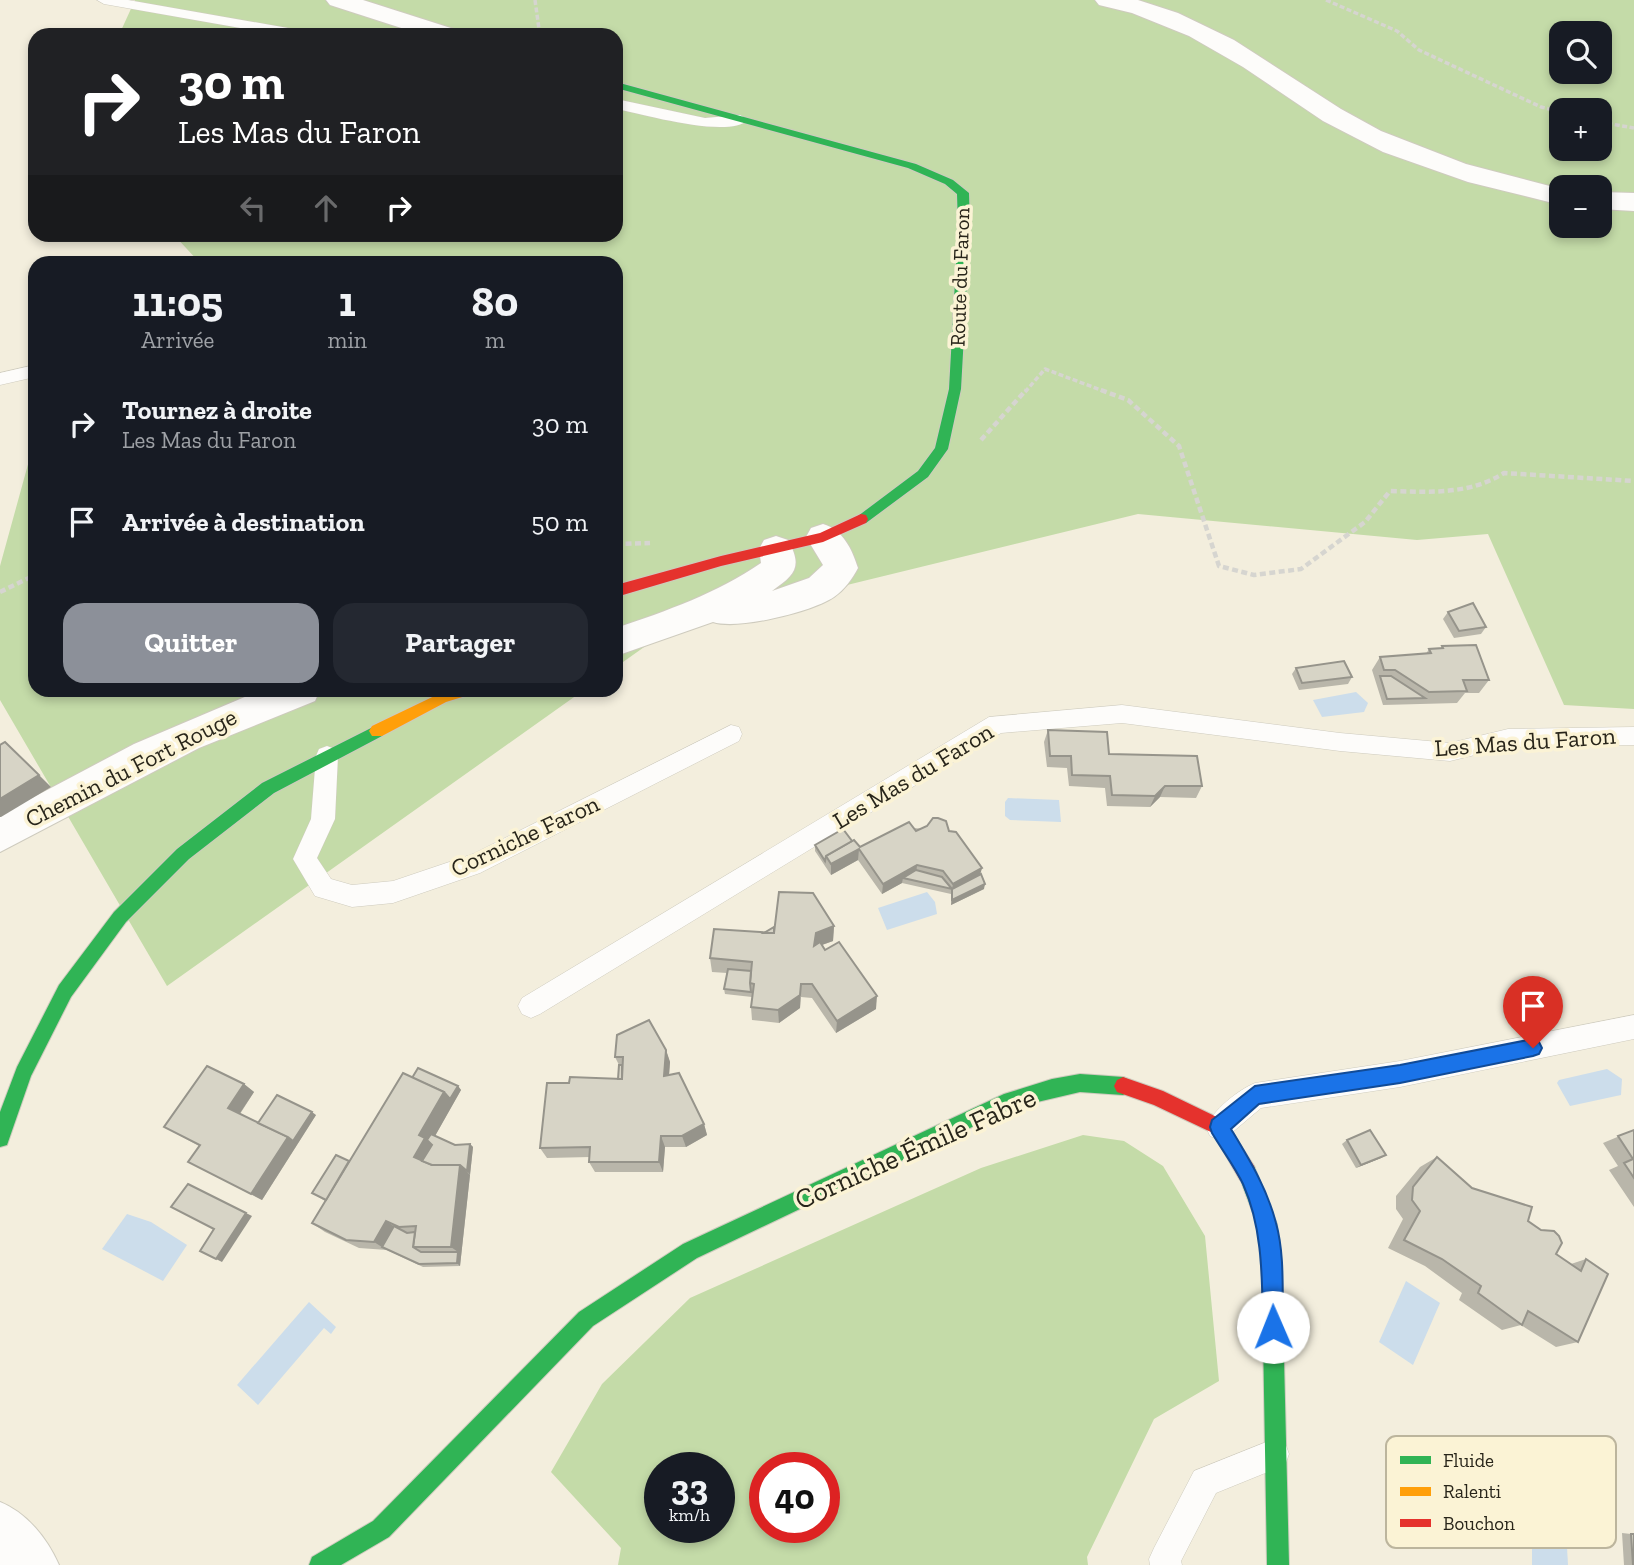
<!DOCTYPE html>
<html lang="fr">
<meta charset="utf-8">
<style>
:root{--surface:#171b24;--page:#242831;--text:#f1f3f6;--muted:#9ea1a6;--accent:#8c9099}
body{margin:0;font-family:"Zilla Slab",serif;background:var(--page);color:var(--text);height:100vh;display:flex;flex-direction:column;font-size:26px;white-space:nowrap}
*{box-sizing:border-box;margin:0}
p{font-size:23px;color:var(--muted)}
.icon{flex:none;width:38px;height:38px;fill:none;stroke:currentColor;stroke-width:2;stroke-linecap:round;stroke-linejoin:round}
.map{position:relative;flex:1;overflow:hidden}
.sheet{position:absolute;left:28px;top:256px;width:595px;height:441px;display:flex;flex-direction:column;background:var(--surface);border-radius:21px;box-shadow:0 4px 10px #0003}
.sheet>*{flex:none}
.guide{position:absolute;left:28px;top:28px;width:595px;height:214px;border-radius:21px;box-shadow:0 4px 10px #0003;background:#202124;color:#fff;overflow:hidden}
.controls{position:absolute;left:1549px;top:21px;display:grid;gap:14px}
.controls a{display:grid;place-items:center;width:63px;height:63px;border-radius:14px;background:var(--surface);box-shadow:0 4px 10px #0003;font-size:35px}
.speed{position:absolute;left:644px;top:1452px;display:flex;gap:14px;font-size:35px;font-weight:700;text-align:center}
.speed>*{display:grid;place-content:center;width:91px;height:91px;border-radius:50%;background:var(--surface);box-shadow:0 4px 10px #0003;line-height:1}
.speed small{font-size:18px;font-weight:400}
.speed .limit{border:10px solid #d22;background:#fff;color:#111}
.pin{position:absolute;display:grid;place-items:center;width:60px;height:60px;color:#fff;margin:-72px -30px;border-radius:50% 50% 50% 0;rotate:-45deg;box-shadow:0 0 7px #0007}
.pin .icon{rotate:45deg}
.me{position:absolute;width:77px;margin:-38px;rotate:359deg;stroke-linejoin:round;filter:drop-shadow(0 0 5px #0008)}
.turn{display:flex;align-items:center;gap:24px;height:147px;padding:0 35px;font-size:32px}
.turn .icon{width:91px;height:91px;stroke-width:2.5}
.turn b{display:block;font-size:49px;line-height:60px}
.lanes{display:flex;align-items:center;height:66px;padding:0 35px;background:#0003;justify-content:center;gap:35px;direction:ltr}
.lanes .off{opacity:.35}
.eta{display:flex;justify-content:space-evenly;align-items:center;height:119px;text-align:center}
.eta b{font-size:42px;font-weight:700;line-height:49px}
.cta{display:flex;gap:14px;margin-top:auto;padding:14px 35px}
.cta a{flex:1;height:80px;border-radius:21px;background:var(--accent);color:#fff;font-size:28px;font-weight:700;line-height:80px;text-align:center}
.cta a+a{background:var(--page);color:var(--text)}
ul{padding:0;list-style:none}
li{display:flex;align-items:center;gap:21px;height:98px;padding:0 35px}
li div{flex:1}
li b{display:block;font-size:26px}
li em{font-style:normal}
.map>svg:first-child{display:block}
</style>
<div class="map">
<svg width="1634" height="1565" viewBox="0 0 1634 1565">
<rect width="100%" height="100%" fill="#f3eedd"/>
<g fill="#c4dba8" fill-rule="evenodd">
<path d="M135,0h1499v709l-70,-4 -76,-171 -71,6 -279,-26 -467,114 -55,39v-405h-417l-25,-27 442,-1v-199h-497zM1561,33h39v39h-39zM1561,110h39v39h-39zM1561,187h39v39h-39z"/>
<path d="M35,439v251h549l-417,296 -167,-286v-134z"/>
<path d="M1083,1135l41,6 39,25 42,70 14,145 -65,38 -67,138 1,8h-470l3,-17 -70,-76 51,-88 88,-86 291,-130zM660,1468h59v60h-59zM765,1468h59v60h-59z"/>
</g>
<g fill="#ccddeb">
<path d="M1356,692l12,11 -4,9 -42,5 -9,-17z"/>
<path d="M1008,798l51,2 2,22 -51,-2 -5,-4v-14z"/>
<path d="M927,892l8,10 2,12 -50,16 -9,-22z"/>
<path d="M1607,1069l15,10 -1,16 -51,11 -13,-23 2,-3z"/>
<path d="M127,1214l24,8 36,23 -24,36 -61,-32z"/>
<path d="M1406,1281l34,22 -27,62 -34,-23z"/>
<path d="M309,1302l27,25 -5,7 -7,-6 -66,77 -21,-20z"/>
<path d="M1532,1517l34,12 2,36h-36z"/>
</g>
<g fill="none" stroke-linecap="round" stroke-linejoin="round">
<defs>
<g id="lane">
<path d="M97,0h31l177,31 7,4h-32l-176,-31z"/>
<path d="M616,99l89,19 35,-3 8,5c-20,19 -105,-6 -132,-11z"/>
<path d="M35,365v12l-35,8v-12z"/>
<path d="M1122,705l218,28 110,10 58,-14 126,-2v18l-126,2 -58,14 -110,-10 -218,-28 -121,10 -461,281 -9,4 -9,-4 -4,-8 4,-8 467,-281z"/>
<path d="M731,725l8,2 3,7 -3,7 -259,132 -87,30 -41,4 -37,-11 -22,-37 18,-40 5,-63 3,-7 8,-3 8,3 3,7 -3,63 -18,39 14,21 21,6 41,-4 80,-27z"/>
<path d="M1634,1015v24l-234,48 -139,21 -33,28 -9,4 -9,-4 -4,-9c7,-17 32,-37 49,-44l145,-22z"/>
<path d="M1274,1439l11,4 4,11 -4,11 -69,28 -35,68 1,4h-32l-1,-6 5,-11 40,-77z"/>
</g>
<g id="street">
<path d="M326,0h37l94,30 3,5h-37l-93,-30z"/>
<path d="M1095,0h43l40,13 56,27 107,69 40,22 85,33 95,25v16l-93,-23 -85,-30 -60,-31 -80,-54 -54,-31 -57,-23 -33,-8z"/>
<path d="M1600,192l34,1v18l-34,-2z"/>
<path d="M823,524c20,6 29,25 35,44 -5,10 -14,22 -24,29 -22,15 -96,33 -121,25l-97,34v-28c51,-17 101,-35 145,-65l-2,-14 5,-9 12,-4 12,4c15,27 7,35 -16,51l37,-13 14,-13 -17,-28 5,-9z"/>
<path d="M261,690h59l-5,11 -116,47 -199,104v-37l134,-71z"/>
<path d="M0,1502c27,11 47,36 59,63h-59z"/>
</g>
<g id="fast">
<path d="M616,82l300,82 37,16 16,13 1,34 -9,162 -13,60 -20,28 -62,46h-10l-2,-4 64,-48 17,-23 14,-59 9,-162 -1,-33 -12,-10 -37,-16 -292,-80z"/>
<path d="M377,725l5,1 3,5 -3,5 -108,57 -85,66 -63,63 -55,75 -40,79 -24,69 -7,2v-35l17,-45 42,-82 55,-73 63,-63 85,-66z"/>
<path d="M1080,1074l43,3 6,3 3,6 -3,6 -6,3 -43,-3 -68,16 -315,150 -104,68 -204,211 -48,28h-32l3,-8 61,-36 206,-209 104,-68 321,-150 48,-15z"/>
<path d="M1247,1164l7,2 23,58 5,53 7,288h-22l-5,-288 -5,-53 -19,-51 2,-7z"/>
</g>
<path id="slow" d="M447,690h28l-3,4 -26,8 -64,34h-10l-3,-5 3,-5z"/>
<g id="jam">
<path d="M861,514l5,1 2,4 -2,4 -43,19 -102,24 -105,31v-12l105,-29 99,-23z"/>
<path d="M1123,1077l40,14 62,30 29,45 2,7 -2,7 -7,2 -7,-2 -27,-47 -59,-28 -37,-13 -3,-6 3,-6z"/>
</g>
</defs>
<use href="#lane" stroke="#cecbbe" stroke-width="1"/>
<use href="#street" stroke="#cecbbe" stroke-width="2"/>
<use href="#fast" stroke="#cecbbe" stroke-width="2"/>
<use href="#slow" stroke="#cecbbe" stroke-width="2"/>
<use href="#jam" stroke="#cecbbe" stroke-width="2"/>
<g stroke="#d6d5d0" stroke-width="3.5" stroke-dasharray="5 2.5" stroke-linecap="butt">
<path d="M535,0l4,29 -3,6"/>
<path d="M1326,0l71,31 22,19 122,57 20,5"/>
<path d="M1600,122l34,6"/>
<path d="M1025,392l20,-23 61,23"/>
</g>
<g stroke="#d6d5d0" stroke-width="4.5" stroke-dasharray="6 3.5" stroke-linecap="butt">
<path d="M1101,390l27,10 51,46 40,120 35,9 47,-6 64,-47 25,-31c40,1 79,4 114,-18l130,8"/>
<path d="M981,440l45,-50"/>
<path d="M616,544l34,-1"/>
<path d="M0,592l35,-17"/>
</g>
<use href="#lane" fill="#fdfcfa" fill-rule="evenodd"/>
<use href="#street" fill="#fdfcfa" fill-rule="evenodd"/>
<use href="#fast" fill="#30b455" fill-rule="evenodd"/>
<use href="#slow" fill="#ff9f0a" fill-rule="evenodd"/>
<use href="#jam" fill="#e5322d" fill-rule="evenodd"/>
</g>
<g fill="#b9b6aa">
<path d="M1448,612l38,15 -5,7 -27,4 -11,-19z"/>
<path d="M1442,646l47,34 -10,13h-14l-8,10 -74,2 -11,-35 8,-13 46,-3 3,-5h11z"/>
<path d="M1296,668l56,9 -4,7 -49,6 -7,-16z"/>
<path d="M1048,730l61,24 93,32 -6,12 -36,-1 -10,10 -43,-1 -2,-18 -36,-2 -2,-18 -20,-1 -3,-25z"/>
<path d="M914,828l35,3 32,43 3,15 -33,16v-11l-49,-11 -20,11 -24,-34 -27,15 -16,-24v-6l37,-4 8,6z"/>
<path d="M834,926l-1,15 -11,4 54,64 -40,24 -24,-35 -11,-1 -1,11 -21,15 -27,-3 -1,-13 1,-10 -27,-3 -1,-5 3,-16 -15,-1 -2,-14 54,-25z"/>
<path d="M666,1050l4,12 -1,13 35,49 3,11 -21,12h-21l-2,25h-68l-6,-10 1,-5 -43,1 -7,-10 29,-65 49,-4 1,-14 -4,-8z"/>
<path d="M412,1078l46,8 3,4 -26,46 20,9 15,-1 3,3 -13,119 -37,1 -36,-17 -28,-2 -34,-16 -13,-9 13,-22 -13,-8 37,-32z"/>
<path d="M244,1084l10,8 -14,22 18,9 58,-8 -54,85 -74,-38 11,-16 -35,-19z"/>
<path d="M1634,1130v77l-25,-37 9,-4 -15,-23z"/>
<path d="M1347,1140l39,15 -5,3 -25,10 -14,-24z"/>
<path d="M1437,1157l35,31 56,33 28,33 15,10 15,-5 -8,83 -22,5 -35,-22 -19,5 -43,-30 3,-7 -37,-27 -37,-18 15,-29 -7,-10v-13l24,-29z"/>
<path d="M1622,1533l9,1 3,31h-10z"/>
</g>
<g fill="#96948b">
<path d="M39,775l12,12 -50,30h-1v-18z"/>
<path d="M1165,786l-5,11 -10,10 5,-11z"/>
<path d="M859,849l-1,11 -27,15v-11z"/>
<path d="M917,865l-1,11 -13,2 -1,5 -20,11 1,-10z"/>
<path d="M982,868l-3,11 -27,10 1,-5z"/>
<path d="M985,884l-1,5 -33,16 1,-5z"/>
<path d="M834,926l-1,15 -17,6 -2,-1 2,-13z"/>
<path d="M801,984l-1,24 -21,15 -1,-13z"/>
<path d="M877,996l-1,13 -40,24 1,-12z"/>
<path d="M666,1050l4,12 -2,26 -4,-12z"/>
<path d="M244,1084l10,8 -16,24 -10,-8z"/>
<path d="M458,1086l3,4 -30,53 4,5 -10,18 -11,-9 5,-22 25,-43z"/>
<path d="M312,1112l4,3 -54,85 -11,-6 37,-57z"/>
<path d="M704,1124l3,11 -21,12 -4,-11z"/>
<path d="M661,1136l4,11 -2,25 -4,-10z"/>
<path d="M470,1144l3,3 -3,28 -3,-4z"/>
<path d="M1386,1155l-5,3 -25,10 5,-3z"/>
<path d="M460,1165l10,10 -10,91 -3,-3 1,-11 -7,-5z"/>
<path d="M246,1213l6,3 -30,46 -6,-3z"/>
<path d="M386,1221l12,8 -16,18 -8,-5z"/>
</g>
<g fill="#d7d4c6" stroke="#96948b" stroke-width="2">
<path d="M1473,603l13,24 -27,4 -11,-19z"/>
<path d="M1476,645l13,35h-26l4,11 -38,1 -34,-22h-11l-4,-13 51,-4 -2,-4 14,-1 -1,-2z"/>
<path d="M1344,661l8,16 -50,6 -6,-15z"/>
<path d="M1380,676h11l34,22 -38,1z"/>
<path d="M1048,730l59,2 2,22 88,2 5,30h-37l-10,10 -43,-1 -2,-19 -38,-1 -1,-19h-21z"/>
<path d="M5,742l34,33 -39,24v-54z"/>
<path d="M933,818h5l8,3 3,10 7,1 26,36 -29,16 -10,-13 -26,-6 -34,19 -24,-35 -28,15 -5,-8 28,-16 6,7 49,-25 7,9 11,-5z"/>
<path d="M843,829l9,12 -26,15 -1,5 -10,-16z"/>
<path d="M916,870l26,7 10,12 -49,-11z"/>
<path d="M981,874l4,10 -33,16v-11z"/>
<path d="M779,892l34,1 21,33 -18,7 -2,13 6,-4 5,8 14,-8 38,54 -40,25 -25,-37h-11l-1,11 -22,15 -27,-3 3,-23 -4,-1 2,-21 -42,-4 4,-29 60,4z"/>
<path d="M774,927v6h-10z"/>
<path d="M728,969l23,2 -1,12 1,9 -27,-3z"/>
<path d="M649,1020l17,30 -2,26 15,-3 25,51 -22,12h-21l-2,26h-70l1,-15 -50,1 7,-65h22l1,-6 52,2 1,-22h-8l2,-22z"/>
<path d="M619,1065h3v14h-4z"/>
<path d="M207,1066l37,18 -16,24 60,29 -37,57 -63,-32 12,-17 -36,-18z"/>
<path d="M418,1068l40,18 -8,13 -6,-7 -32,-14z"/>
<path d="M403,1073l41,19 -25,43 6,3 -11,19 18,8h28l-9,82h-38l3,-21 -17,1 -13,-6 -12,21 -28,-2 -34,-17z"/>
<path d="M277,1095l35,17 -19,29 -5,-4 -30,-14z"/>
<path d="M1370,1130l16,25 -25,10 -14,-25z"/>
<path d="M1634,1130v48l-10,-15 9,-4 -15,-23z"/>
<path d="M431,1134l24,11 15,-1 -3,27 -7,-6h-28l-10,-4 10,-16 -5,-5z"/>
<path d="M336,1155l13,6 -23,39 -14,-7z"/>
<path d="M1437,1157l35,31 60,19 -4,14 13,9 13,1 5,5 3,7 -6,11 25,17 5,-12 22,15 -30,68 -50,-31 -6,14 -44,-32 3,-7 -39,-27 -38,-19 16,-29 -8,-11 1,-13z"/>
<path d="M188,1184l58,29 -30,46 -16,-8 14,-22 -43,-22z"/>
<path d="M394,1226l13,7 8,-1 -2,15 8,5h37l-1,11 -38,1 -37,-17z"/>
<path d="M1631,1534h3v31h-1z"/>
</g>
<path fill="#1a73e8" stroke="#114b97" stroke-width="2" d="M1533,1039l6,3 3,6 -3,6 -6,2 -133,27 -141,21 -28,25c18,30 36,59 45,94 9,32 6,70 7,104l-3,7 -7,3 -7,-3 -3,-7c-1,-49 0,-98 -20,-143 -8,-17 -21,-34 -31,-51l-2,-6 2,-7 43,-34 145,-21z"/>
<g text-anchor="middle" stroke-width="7" stroke-linejoin="round" paint-order="stroke">
<g font-size="21" fill="#28251a" stroke="#fbf3d5">
<text transform="translate(960 277) rotate(-88)" y="7">Route du Faron</text>
</g>
<g font-size="24" fill="#28251a" stroke="#fbf3d5">
<text transform="translate(1525 742) rotate(-4)" y="8">Les Mas du Faron</text>
<text transform="translate(131 768) rotate(-27)" y="8">Chemin du Fort Rouge</text>
<text transform="translate(913 776) rotate(-31)" y="8">Les Mas du Faron</text>
<text transform="translate(525 836) rotate(-25)" y="8">Corniche Faron</text>
</g>
<g font-size="28" fill="#28251a" stroke="#fbf3d5">
<text transform="translate(915 1148) rotate(-24)" y="10">Corniche Émile Fabre</text>
</g>
</g>
<rect x="1386" y="1436" width="230" height="112" rx="10" fill="#fbf3d5" stroke="#bcb59d" stroke-width="2"/>
<rect x="1400" y="1456" width="31" height="8" fill="#30b455"/>
<rect x="1400" y="1487" width="31" height="9" fill="#ff9f0a"/>
<rect x="1400" y="1519" width="31" height="8" fill="#e5322d"/>
<g font-size="19" fill="#28251a">
<text x="1443" y="1467">Fluide</text>
<text x="1443" y="1498">Ralenti</text>
<text x="1443" y="1530">Bouchon</text>
</g>
</svg>
<div class="controls">
<a><svg class="icon" aria-label="search" viewBox="0 0 24 24"><circle cx="10" cy="10" r="6"/><path d="M15 15l6 6"/></svg></a>
<a>+</a>
<a>−</a>
</div>
<div class="speed"><div>33<small>km/h</small></div><div class="limit">40</div></div>
<div class="pin" style="left:1533px;top:1048px;background:#d93025"><svg class="icon" aria-label="arrive" viewBox="0 0 24 24"><path d="M6 21V4h12l-3 4 3 4H6"/></svg></div>
<svg class="me" style="left:1273px;top:1327px" viewBox="-20 -20 40 40"><circle r="19" fill="#fff"/><path d="M0-13L10 11 0 6-10 11z" fill="#1a73e8"/></svg>
<div class="guide">
<div class="turn"><svg class="icon" aria-label="right" viewBox="0 0 24 24"><path d="M7 20v-9h11M14 6l5 5-5 5"/></svg><div><b>30 m</b>Les Mas du Faron</div></div>
<div class="lanes"><svg class="icon off" aria-label="left" viewBox="0 0 24 24"><path d="M17 20v-9H6M10 6l-5 5 5 5"/></svg><svg class="icon off" aria-label="ahead" viewBox="0 0 24 24"><path d="M12 20V5M6 11l6-6 6 6"/></svg><svg class="icon" aria-label="right" viewBox="0 0 24 24"><path d="M7 20v-9h11M14 6l5 5-5 5"/></svg></div>
</div>
<section class="sheet">
<div class="eta">
<div><b>11:05</b><p>Arrivée</p></div>
<div><b>1</b><p>min</p></div>
<div><b>80</b><p>m</p></div>
</div>
<ul>
<li><svg class="icon" aria-label="right" viewBox="0 0 24 24"><path d="M7 20v-9h11M14 6l5 5-5 5"/></svg><div><b>Tournez à droite</b><p>Les Mas du Faron</p></div><em>30 m</em></li>
<li><svg class="icon" aria-label="arrive" viewBox="0 0 24 24"><path d="M6 21V4h12l-3 4 3 4H6"/></svg><div><b>Arrivée à destination</b></div><em>50 m</em></li>
</ul>
<div class="cta"><a>Quitter</a><a>Partager</a></div>
</section>
</div>
